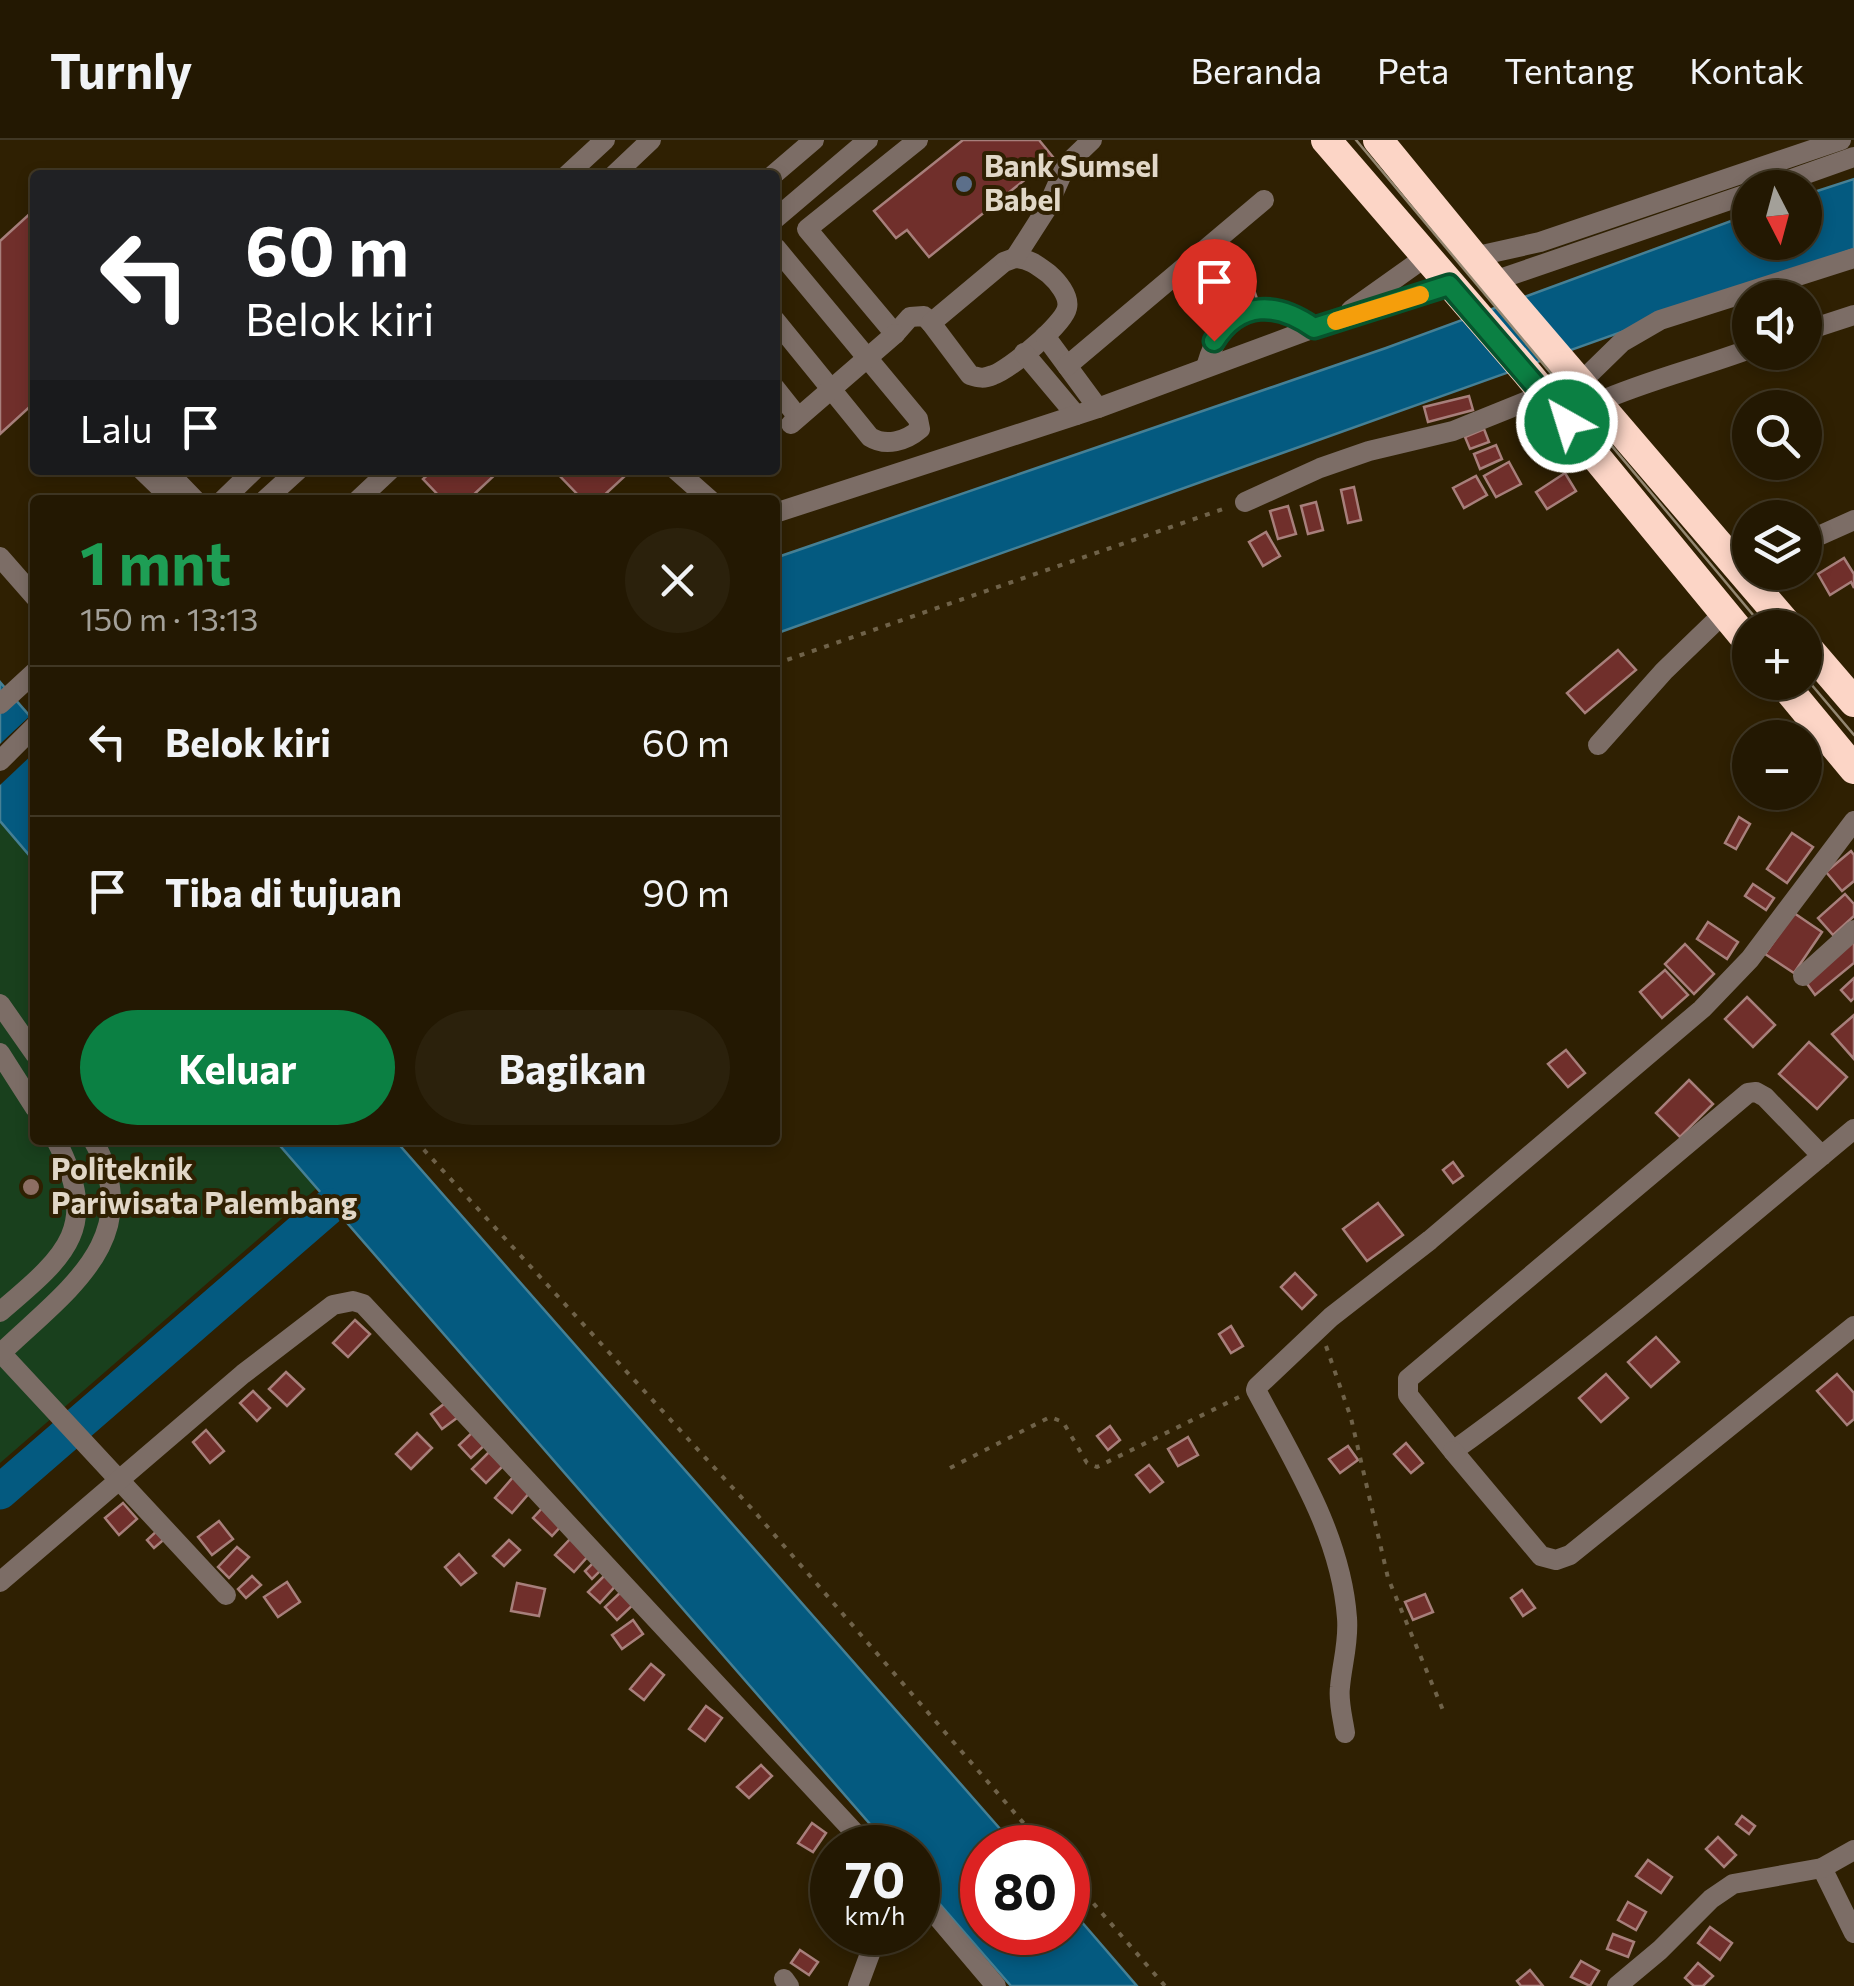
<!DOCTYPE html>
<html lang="id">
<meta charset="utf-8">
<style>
:root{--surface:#231802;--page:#2b210c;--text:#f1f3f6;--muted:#a3a099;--line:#403724;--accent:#0b8043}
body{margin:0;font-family:Commissioner,sans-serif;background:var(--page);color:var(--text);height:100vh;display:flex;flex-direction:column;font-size:38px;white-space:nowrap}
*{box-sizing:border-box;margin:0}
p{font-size:32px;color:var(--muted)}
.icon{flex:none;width:55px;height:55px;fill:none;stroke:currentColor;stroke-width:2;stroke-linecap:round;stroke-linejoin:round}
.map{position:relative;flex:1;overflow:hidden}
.drawer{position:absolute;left:30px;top:355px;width:750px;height:650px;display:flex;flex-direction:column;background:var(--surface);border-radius:10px;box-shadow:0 5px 15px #0003,0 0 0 2px var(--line)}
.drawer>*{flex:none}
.guide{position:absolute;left:30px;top:30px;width:750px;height:305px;border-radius:10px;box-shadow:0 5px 15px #0003,0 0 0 2px var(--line);background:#202124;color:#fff;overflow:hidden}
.needle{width:65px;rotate:174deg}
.fabs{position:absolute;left:1732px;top:30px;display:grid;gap:20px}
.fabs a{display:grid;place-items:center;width:90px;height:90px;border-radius:50%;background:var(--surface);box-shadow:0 5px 15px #0003,0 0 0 2px var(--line);font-size:50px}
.speed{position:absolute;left:810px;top:1685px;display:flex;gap:20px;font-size:50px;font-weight:700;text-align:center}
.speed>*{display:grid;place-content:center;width:130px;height:130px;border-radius:50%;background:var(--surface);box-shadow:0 5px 15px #0003,0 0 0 2px var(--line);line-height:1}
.speed small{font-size:25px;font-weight:400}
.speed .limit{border:15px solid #d22;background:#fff;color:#111}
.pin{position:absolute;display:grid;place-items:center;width:85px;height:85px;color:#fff;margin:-102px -42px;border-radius:50% 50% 50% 0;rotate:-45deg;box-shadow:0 0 10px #0007}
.pin .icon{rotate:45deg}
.me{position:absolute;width:110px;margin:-55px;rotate:321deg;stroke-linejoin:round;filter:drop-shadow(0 0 8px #0008)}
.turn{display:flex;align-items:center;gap:35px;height:210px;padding:0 50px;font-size:45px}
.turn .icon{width:130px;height:130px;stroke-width:2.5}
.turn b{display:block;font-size:70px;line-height:85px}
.then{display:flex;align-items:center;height:95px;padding:0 50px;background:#0003;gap:20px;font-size:38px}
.round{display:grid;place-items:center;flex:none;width:105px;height:105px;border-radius:52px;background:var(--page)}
.head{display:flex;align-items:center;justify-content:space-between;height:170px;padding:0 50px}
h1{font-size:60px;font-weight:700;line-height:75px;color:#1e9e55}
.cta{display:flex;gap:20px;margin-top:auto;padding:20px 50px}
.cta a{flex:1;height:115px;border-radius:60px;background:var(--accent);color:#fff;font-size:40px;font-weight:700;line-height:115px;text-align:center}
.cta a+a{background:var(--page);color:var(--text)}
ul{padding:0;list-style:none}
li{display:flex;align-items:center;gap:30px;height:150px;padding:0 50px;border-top:2px solid var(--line)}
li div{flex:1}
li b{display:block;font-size:38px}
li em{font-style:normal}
header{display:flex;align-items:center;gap:60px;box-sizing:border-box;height:140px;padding:0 50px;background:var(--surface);border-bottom:2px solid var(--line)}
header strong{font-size:48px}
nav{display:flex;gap:55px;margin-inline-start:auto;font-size:35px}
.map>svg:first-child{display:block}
</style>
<header>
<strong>Turnly</strong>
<nav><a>Beranda</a><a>Peta</a><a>Tentang</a><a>Kontak</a></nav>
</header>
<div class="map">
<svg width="1854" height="1846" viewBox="0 0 1854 1846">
<rect width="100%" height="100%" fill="#2f2002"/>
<path fill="#19401d" d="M0,681l35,41v278h240l42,48 -317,275z"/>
<g fill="#045a80" stroke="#468095" stroke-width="2.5">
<path d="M1854,39v70l-1079,385v-76l611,-210 364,-134v28h55v-47z"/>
<path d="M0,542l35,40v140l-35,-41z"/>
<path d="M275,1000h120l621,707 -34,1v84h86v-26l69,80h-126l-93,-107v-31l-28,-1z"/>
</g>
<path fill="#2f2002" d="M33,573l2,39 -35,33v-41z"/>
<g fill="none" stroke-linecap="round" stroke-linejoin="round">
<path stroke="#045a80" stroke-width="35" d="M0,1352l330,-286"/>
</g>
<g fill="#702f2b" stroke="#a77f7b" stroke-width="2.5">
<path d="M963,0h76l14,17 -124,100 -22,-27 -11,8 -22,-27z"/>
<path d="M35,69v193l-35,32v-193z"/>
<path d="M1254,150l3,9 -26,8 -2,-9z"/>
<path d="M1469,256l4,14 -45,12 -4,-15z"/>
<path d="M1484,289l5,13 -19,7 -5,-12z"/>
<path d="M1496,305l6,14 -22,10 -6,-15z"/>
<path d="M1509,322l12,22 -25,13 -12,-21z"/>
<path d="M433,330h67l-32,30h-25l-20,-21z"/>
<path d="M554,330h66l5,6 -26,24h-16z"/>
<path d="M1565,333l11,18 -29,18 -11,-17z"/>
<path d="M1476,336l11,19 -23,13 -11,-20z"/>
<path d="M1354,347l7,33 -13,3 -7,-33z"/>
<path d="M1316,362l7,28 -15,4 -7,-28z"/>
<path d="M1288,366l8,28 -18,5 -8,-28z"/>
<path d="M1266,392l14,24 -17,10 -14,-24z"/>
<path d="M1844,418l10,16v14l-3,-6 -21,13 -12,-21z"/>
<path d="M1618,510l18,20 -51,43 -18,-20z"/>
<path d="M1739,677l11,7 -14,25 -11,-6z"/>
<path d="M1792,693l21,14 -26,36 -20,-14z"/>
<path d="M1851,711l3,4v26l-12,10 -16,-19z"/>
<path d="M1753,744l21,14 -8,12 -21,-14z"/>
<path d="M1845,754l9,10v12l-21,19 -15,-17z"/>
<path d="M1794,773l28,19 -28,41 -29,-19z"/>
<path d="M1708,782l30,20 -11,17 -30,-20z"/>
<path d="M1854,801v22l-39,32 -10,-14z"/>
<path d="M1685,804l29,30 -20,20 -29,-30z"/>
<path d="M1665,830l23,25 -26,23 -22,-26z"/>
<path d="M1854,838v20l-3,3 -10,-11z"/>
<path d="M1747,857l28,28 -22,22 -28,-28z"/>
<path d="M1854,875v44l-22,-25z"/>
<path d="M1809,902l38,35 -30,32 -38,-35z"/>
<path d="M1566,910l19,23 -17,14 -20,-23z"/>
<path d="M1689,940l24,24 -33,33 -24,-24z"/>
<path d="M1453,1022l10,14 -10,7 -10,-13z"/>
<path d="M1378,1063l25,32 -36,26 -24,-32z"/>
<path d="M1295,1133l21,22 -14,14 -21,-22z"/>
<path d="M355,1180l15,14 -22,23 -15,-14z"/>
<path d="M1231,1186l12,20 -12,7 -12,-19z"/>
<path d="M1656,1197l23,25 -28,25 -23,-25z"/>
<path d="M286,1232l18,17 -17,17 -18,-17z"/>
<path d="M1606,1234l22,24 -27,24 -22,-24z"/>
<path d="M1837,1234l17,19v26l-7,6 -30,-34z"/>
<path d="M253,1251l17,17 -13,13 -17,-18z"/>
<path d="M449,1260l12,15 -19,14 -11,-15z"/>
<path d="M1110,1286l10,14 -12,10 -11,-14z"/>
<path d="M476,1289l12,13 -17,16 -12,-13z"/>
<path d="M206,1290l18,21 -14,12 -17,-21z"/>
<path d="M417,1293l15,15 -21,21 -15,-15z"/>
<path d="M1188,1297l10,18 -20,11 -10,-17z"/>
<path d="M1406,1303l17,20 -12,10 -17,-19z"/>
<path d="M1348,1306l10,14 -18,13 -11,-14z"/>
<path d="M489,1312l14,14 -17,17 -14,-14z"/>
<path d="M1149,1325l14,17 -13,10 -14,-17z"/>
<path d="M514,1336l17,15 -19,22 -17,-15z"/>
<path d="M123,1363l14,16 -18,16 -14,-17z"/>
<path d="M544,1366l19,18 -11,12 -19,-18z"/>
<path d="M219,1381l14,18 -21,16 -14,-18z"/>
<path d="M160,1388l8,8 -14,12 -7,-8z"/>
<path d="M571,1398l18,17 -15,17 -19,-17z"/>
<path d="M509,1400l11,10 -16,16 -11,-10z"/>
<path d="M237,1407l12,10 -20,21 -11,-11z"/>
<path d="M459,1414l17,19 -15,12 -16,-18z"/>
<path d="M597,1419l7,8 -12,12 -7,-8z"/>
<path d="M608,1432l11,10 -19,21 -12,-11z"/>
<path d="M252,1436l9,9 -15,13 -8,-9z"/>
<path d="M287,1442l13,20 -22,15 -14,-20z"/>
<path d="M517,1443l28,6 -6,27 -28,-5z"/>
<path d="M624,1449l12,13 -19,18 -12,-13z"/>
<path d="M1522,1450l13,18 -12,8 -12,-18z"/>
<path d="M1425,1454l8,18 -20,8 -8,-18z"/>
<path d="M633,1480l10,14 -21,15 -10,-14z"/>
<path d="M651,1524l13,11 -20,25 -14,-11z"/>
<path d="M706,1566l16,12 -17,23 -16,-12z"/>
<path d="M761,1625l11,11 -23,22 -12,-11z"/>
<path d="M1742,1676l13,10 -6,8 -13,-10z"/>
<path d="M812,1683l14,10 -13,19 -15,-9z"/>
<path d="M1718,1697l18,18 -12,12 -18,-18z"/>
<path d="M1648,1720l24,17 -11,16 -25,-17z"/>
<path d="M1628,1762l18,10 -10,18 -18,-10z"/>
<path d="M1710,1787l22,16 -12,17 -22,-17z"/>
<path d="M1613,1794l21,8 -6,15 -21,-8z"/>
<path d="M800,1810l18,12 -9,13 -18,-12z"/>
<path d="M1581,1821l18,10 -9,15 -19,-9z"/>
<path d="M1698,1823l15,13 -10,10h-9l-9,-8z"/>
<path d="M1530,1830l13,16h-22l-4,-5z"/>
</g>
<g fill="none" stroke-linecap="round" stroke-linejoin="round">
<g stroke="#6f6249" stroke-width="4" stroke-dasharray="5 8" stroke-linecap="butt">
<path d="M775,524l451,-156"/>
<path d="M415,1000l338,370 292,338"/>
<path d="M1326,1206l25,72 37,160 57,137"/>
<path d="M950,1328l100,-51 13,5 24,41 10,4 142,-70"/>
<path d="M1068,1734l97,112"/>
</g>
<g stroke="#7c6d66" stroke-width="20">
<path d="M918,0l-111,89 88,105 15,-17 14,-1 7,7"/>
<path d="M567,35l38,-35"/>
<path d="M614,35l37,-35"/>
<path d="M773,35l41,-35"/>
<path d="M1766,48l88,-31"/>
<path d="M775,79l93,-79"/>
<path d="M1473,117l67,-15 301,-102"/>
<path d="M1015,118c15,1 22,7 34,16 8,7 21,22 18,34 -3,16 -58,62 -74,67 -9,4 -14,3 -23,0l-39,-52 73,-61z"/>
<path d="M1015,118l32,-50 19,-43 26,-25"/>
<path d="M1494,141l256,-88"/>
<path d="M1351,170l73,-52"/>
<path d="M775,180l95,117c16,10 36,4 50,-8l-2,-10 -142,-171"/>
<path d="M1805,191l49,-16"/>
<path d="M1045,196l53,72"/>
<path d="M1024,213l52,62"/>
<path d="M1067,226l197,-166"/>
<path d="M1206,227c17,-60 56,-75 108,-39"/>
<path d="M1581,242l41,-40 38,-22 194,-62"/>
<path d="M775,248l23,29"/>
<path d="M1598,262c50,-22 101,-34 152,-53"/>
<path d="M791,284l104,-90"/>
<path d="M142,330l31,30"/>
<path d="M166,330l29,30"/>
<path d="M676,330l34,30"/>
<path d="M223,360l31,-30"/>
<path d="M265,360l33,-30"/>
<path d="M358,360l32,-30"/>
<path d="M1245,362l75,-34 49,-17 84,-20 92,-37"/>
<path d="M775,373l323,-105 216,-80 135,-43"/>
<path d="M1805,402l49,-22"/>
<path d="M0,417l35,40"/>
<path d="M0,564l35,-32"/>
<path d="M1598,605l66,-74 60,-58"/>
<path d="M0,621l35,-35"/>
<path d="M1803,836l51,-46"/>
<path d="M0,864l35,50"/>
<path d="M0,913l35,55"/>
<path d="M1822,1016l-57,-59 -9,-5 -8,1 -340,286v16l45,56c139,-100 270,-213 401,-322"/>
<path d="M0,1172c67,-57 101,-84 56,-172"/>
<path d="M1,1213l225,242"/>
<path d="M0,1214c64,-62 149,-115 93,-214"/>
<path d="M1453,1311l88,105 15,4 14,-5 284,-229"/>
<path d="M0,1442l243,-208 90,-69 20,-4 10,3 506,544"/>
<path d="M1345,1593c-2,-14 -7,-31 -5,-46 2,-23 9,-45 7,-69 -6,-83 -53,-156 -91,-228l1,-3 74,-70 99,-77 272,-231 48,-50 104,-138"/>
<path d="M1822,1728l32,65"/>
<path d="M918,1761l12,7 66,78"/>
<path d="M784,1839l5,7"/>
<path d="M858,1846l13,-35 11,-19"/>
<path d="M1617,1846l43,-36 51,-51 22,-15 89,-16 32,-18"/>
</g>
<g stroke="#fcd5c6" stroke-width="30">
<path d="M1326,0l201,233 223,271"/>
<path d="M1378,0l131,160 281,328"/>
<path d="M1805,505l49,57"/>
<path d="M1782,542l72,87"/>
</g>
<g stroke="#938771" stroke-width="2.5">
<path d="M1356,0l408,488"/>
<path d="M1805,537l49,58"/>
</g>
</g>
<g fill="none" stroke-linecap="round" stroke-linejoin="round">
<defs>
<path id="route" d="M1214,201c26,-41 63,-39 100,-13l135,-43 118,137"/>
</defs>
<use href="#route" stroke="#07532c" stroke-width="25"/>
<use href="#route" stroke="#0b8043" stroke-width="18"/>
<path stroke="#f59e0b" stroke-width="18" d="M1336,181l84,-26"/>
</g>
<circle fill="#5c6f8a" stroke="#2f2002" stroke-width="4" cx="964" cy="44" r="10"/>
<circle fill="#8d6e63" stroke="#2f2002" stroke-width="4" cx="31" cy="1047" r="10"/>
<g text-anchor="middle" stroke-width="8" stroke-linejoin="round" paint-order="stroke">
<g font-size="30" font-weight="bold" fill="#e1d7c7" stroke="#2f2002" text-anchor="start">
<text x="984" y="37">Bank Sumsel<tspan x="984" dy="34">Babel</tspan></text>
<text x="51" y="1040">Politeknik<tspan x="51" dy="34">Pariwisata Palembang</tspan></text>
</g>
</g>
</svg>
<div class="fabs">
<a><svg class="needle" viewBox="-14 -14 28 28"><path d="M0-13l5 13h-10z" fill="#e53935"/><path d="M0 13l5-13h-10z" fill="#a3a099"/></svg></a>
<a><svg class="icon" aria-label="sound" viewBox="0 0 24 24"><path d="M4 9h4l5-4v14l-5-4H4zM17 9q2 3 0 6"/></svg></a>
<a><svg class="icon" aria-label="search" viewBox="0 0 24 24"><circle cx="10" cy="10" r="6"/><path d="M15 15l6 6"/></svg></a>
<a><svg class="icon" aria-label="layers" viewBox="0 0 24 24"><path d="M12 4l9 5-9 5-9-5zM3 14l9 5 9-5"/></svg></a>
<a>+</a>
<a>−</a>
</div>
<div class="speed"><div>70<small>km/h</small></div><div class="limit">80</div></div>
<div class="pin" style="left:1214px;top:201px;background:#d93025"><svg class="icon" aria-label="arrive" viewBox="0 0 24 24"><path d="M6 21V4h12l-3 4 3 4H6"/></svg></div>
<svg class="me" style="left:1567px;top:282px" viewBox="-20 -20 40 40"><circle r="17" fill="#0b8043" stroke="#fff" stroke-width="3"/><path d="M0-11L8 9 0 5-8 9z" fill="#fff"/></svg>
<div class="guide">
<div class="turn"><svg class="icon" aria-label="left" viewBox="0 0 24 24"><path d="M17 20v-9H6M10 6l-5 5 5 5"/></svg><div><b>60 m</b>Belok kiri</div></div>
<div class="then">Lalu<svg class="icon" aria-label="arrive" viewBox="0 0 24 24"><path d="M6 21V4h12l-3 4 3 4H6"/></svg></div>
</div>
<section class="drawer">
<div class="head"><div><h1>1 mnt</h1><p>150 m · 13:13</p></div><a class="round"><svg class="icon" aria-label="close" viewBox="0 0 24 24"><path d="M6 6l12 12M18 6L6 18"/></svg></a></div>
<ul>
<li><svg class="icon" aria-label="left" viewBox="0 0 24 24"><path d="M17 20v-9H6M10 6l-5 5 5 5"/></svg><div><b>Belok kiri</b></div><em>60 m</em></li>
<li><svg class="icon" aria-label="arrive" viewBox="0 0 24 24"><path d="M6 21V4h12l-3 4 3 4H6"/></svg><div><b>Tiba di tujuan</b></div><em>90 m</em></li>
</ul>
<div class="cta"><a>Keluar</a><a>Bagikan</a></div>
</section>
</div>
